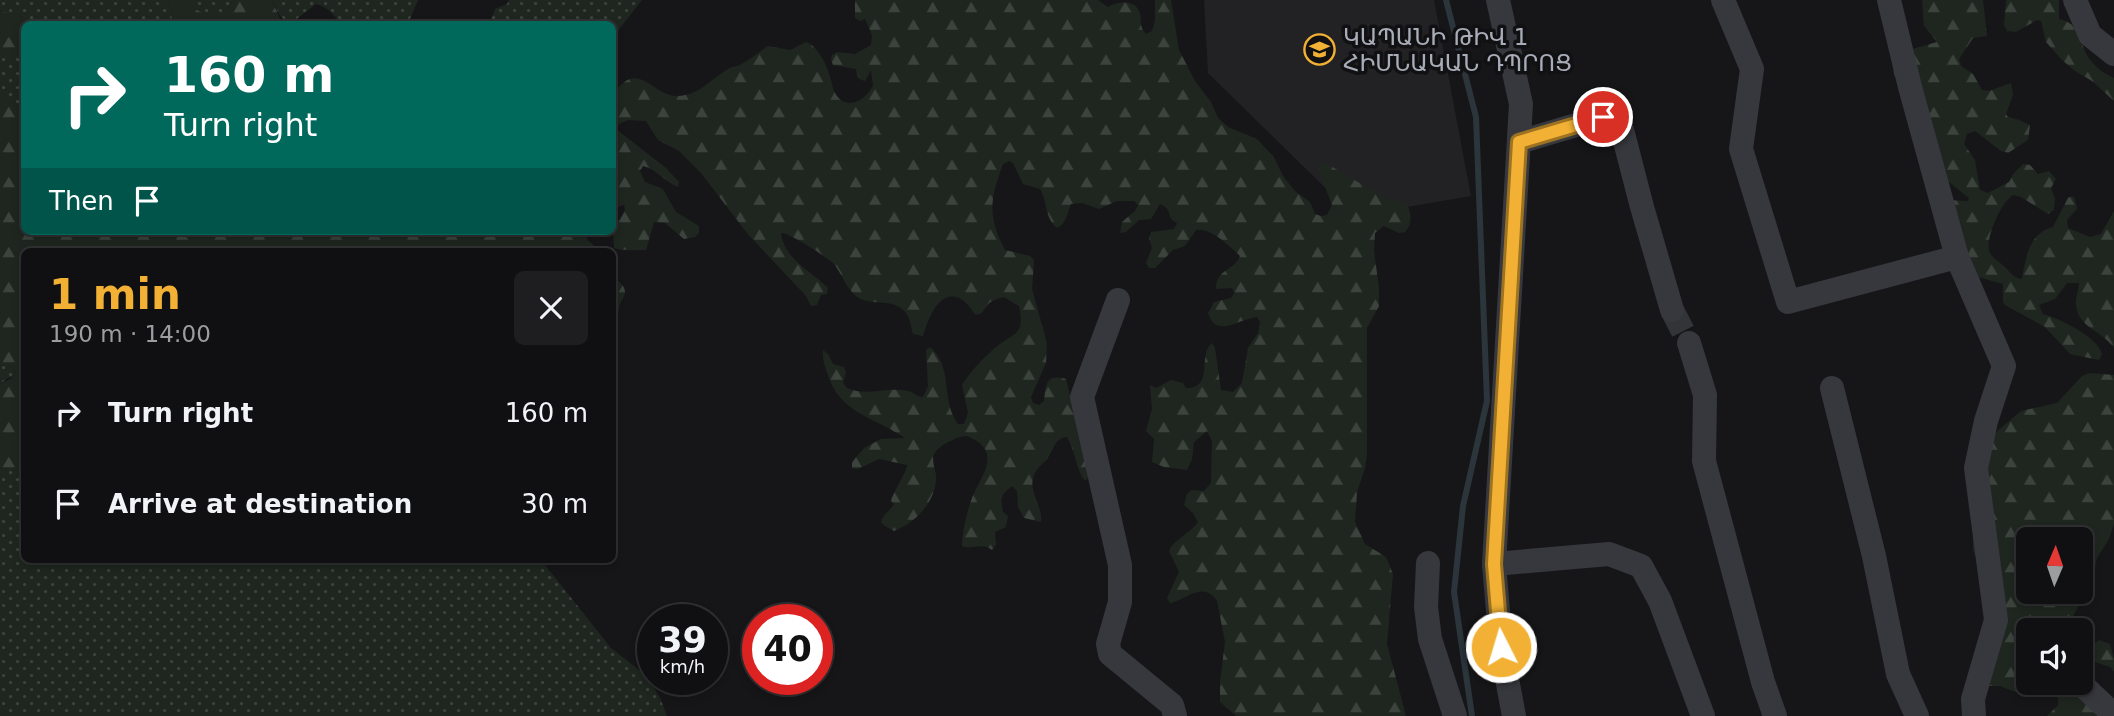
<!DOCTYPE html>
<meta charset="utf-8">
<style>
:root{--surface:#101012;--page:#1e1e20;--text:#f1f3f6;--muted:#9c9d9f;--line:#303032;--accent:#f2b134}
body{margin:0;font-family:"DejaVu Sans","Noto Sans Armenian",sans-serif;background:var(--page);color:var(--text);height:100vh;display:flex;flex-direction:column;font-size:26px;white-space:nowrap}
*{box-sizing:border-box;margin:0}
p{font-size:23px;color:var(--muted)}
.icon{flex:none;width:38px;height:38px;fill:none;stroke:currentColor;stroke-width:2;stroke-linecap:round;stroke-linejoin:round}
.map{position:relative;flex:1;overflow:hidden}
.details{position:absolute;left:21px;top:248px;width:595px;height:315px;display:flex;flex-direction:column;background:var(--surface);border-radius:10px;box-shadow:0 4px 10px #0003,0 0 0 2px var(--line)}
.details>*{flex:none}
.top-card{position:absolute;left:21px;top:21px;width:595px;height:214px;border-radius:10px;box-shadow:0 4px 10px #0003,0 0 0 2px var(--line);background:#00695c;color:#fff;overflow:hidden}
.needle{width:46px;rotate:2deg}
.fabs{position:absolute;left:2016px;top:527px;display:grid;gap:14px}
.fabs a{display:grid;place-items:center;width:77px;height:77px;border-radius:10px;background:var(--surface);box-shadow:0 4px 10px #0003,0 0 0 2px var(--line);font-size:35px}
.speed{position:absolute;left:637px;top:604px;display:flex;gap:14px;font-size:35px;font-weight:700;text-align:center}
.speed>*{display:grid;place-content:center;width:91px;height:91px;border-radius:50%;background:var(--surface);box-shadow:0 4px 10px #0003,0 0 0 2px var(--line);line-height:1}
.speed small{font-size:18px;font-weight:400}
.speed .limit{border:10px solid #d22;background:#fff;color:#111}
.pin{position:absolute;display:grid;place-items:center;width:60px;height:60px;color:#fff;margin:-30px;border:4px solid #fff;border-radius:50%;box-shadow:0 2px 7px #0007}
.me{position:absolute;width:77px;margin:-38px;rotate:355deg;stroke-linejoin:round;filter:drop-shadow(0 0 5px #0008)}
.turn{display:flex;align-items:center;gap:24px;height:147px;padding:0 28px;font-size:32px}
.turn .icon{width:91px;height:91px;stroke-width:2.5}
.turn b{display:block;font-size:49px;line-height:60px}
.then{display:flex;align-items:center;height:66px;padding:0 28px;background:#0003;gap:14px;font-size:26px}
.round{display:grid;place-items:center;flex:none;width:74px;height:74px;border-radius:10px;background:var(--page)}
.headline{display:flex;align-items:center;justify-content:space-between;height:119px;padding:0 28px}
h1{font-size:42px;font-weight:600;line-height:52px;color:var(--accent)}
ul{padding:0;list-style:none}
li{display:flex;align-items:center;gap:21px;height:91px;padding:0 28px}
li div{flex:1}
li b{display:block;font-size:26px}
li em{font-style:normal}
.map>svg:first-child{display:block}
</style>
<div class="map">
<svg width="2114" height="716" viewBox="0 0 2114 716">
<defs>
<pattern id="grass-dots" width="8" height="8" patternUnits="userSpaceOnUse" patternTransform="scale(1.75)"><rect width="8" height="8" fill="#1e261f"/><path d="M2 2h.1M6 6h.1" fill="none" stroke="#3c433d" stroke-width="1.8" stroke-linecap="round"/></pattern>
<pattern id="forest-firs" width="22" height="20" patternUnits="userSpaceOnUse" patternTransform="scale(1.75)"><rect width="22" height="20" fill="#1e261f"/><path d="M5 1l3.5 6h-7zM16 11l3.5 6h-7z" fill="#3c433d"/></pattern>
</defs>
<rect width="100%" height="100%" fill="#161618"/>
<path fill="#222225" d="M1204,0h230l37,196 -117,20 -146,-143z"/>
<g fill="url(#grass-dots)">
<path d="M0,0h168l4,17 -3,7h-138l-13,-10 -18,-3z"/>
<path d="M187,0h46l-7,14c-16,5 -29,-1 -39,-14z"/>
<path d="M272,0h146l-10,24h-67c-7,-9 -13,-17 -25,-20l-26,20 -10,-8z"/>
<path d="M509,0h133l-29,37 -1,-13h-123l6,-15 12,-5z"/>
<path d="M8,56l16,2v48l-24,-7v-41z"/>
<path d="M0,365l12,2 4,4 -2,6 -6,1 -8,6z"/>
<path d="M0,468l24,2v90h517l70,88 37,29 13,23 6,16h-667z"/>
</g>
<g fill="url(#forest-firs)" fill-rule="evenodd">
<path d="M187,0c10,13 23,19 39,13l7,-13h39l10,24h-113l3,-7 -4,-17z"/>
<path d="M855,0h243l10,7c10,-6 26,-7 31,4 4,9 -1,15 7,23l6,-3 3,-10v-21h16l8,50 16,31 16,21 7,16 10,9 29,12 17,18 9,19 12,15 15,11 5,12 6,2 6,-1 5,-10 -14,-37 1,-6h5l61,36 22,6c4,9 6,20 -2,28l-6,1 -15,-7 -9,7 -1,18 5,37v18l-12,22v127l-2,13 -8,24 -2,30 10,22 21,13 7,17 -6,70 19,72h-170l-16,-14v-20l5,-40 -8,-41c-14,-21 -31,-1 -47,2l-3,-5 12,-26 -10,-21c4,-11 22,-18 29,-29l-5,-9 -9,-8 3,-11 5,-4 12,1 7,-8 1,-42 -5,-10 -13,11 -2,17 -5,11 -23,-3 -12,-5 2,-23 -8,-8 6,-22 -2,-24 6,3 15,-8 12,3 3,5c29,0 11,-33 26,-45l3,5 6,42 12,2 9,-9 6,-35 10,-15 2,-11 -3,-5c-19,2 -41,22 -49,-4l6,-11 17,-4 3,-5 -2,-5 -16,1c0,-20 18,-18 24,-33 -11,-10 -28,-28 -44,-26l-11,16 -12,4 -18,18h-6l-3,-5 6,-15 -3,-10 2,-6 23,-3 3,-6 -5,-3c-4,-7 -2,-12 -12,-16l-9,15 -12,1 -13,12 -6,1 2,-11 13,-11 3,-6 -4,-4h-17l-18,8 -17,-6 -11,1c-4,9 -4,19 -14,24 -13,-11 -9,-26 -17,-39l-17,-5 -10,-21 -4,-2 -6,3c-13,36 -16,51 2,86l25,6 4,4 -2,29 15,54 -1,20 -15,34 2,6 6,2 5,-4c2,-15 1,-28 22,-22l24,97 -5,5c-10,-13 -9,-30 -18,-44 -12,1 -12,10 -18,19 -4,7 -11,10 -14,17 -9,18 8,31 6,49l-17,-4 -6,-11 -1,-16 -5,-5 -8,7 -3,7 2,12 5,4 -2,11 -11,5 1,13 -4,5c-10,-8 -18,0 -30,-4 0,-14 6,-41 13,-55 11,-22 25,-41 -8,-55 -10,0 -28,9 -33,18 -3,8 2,15 2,22 1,24 -20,47 -42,55l-9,-5 -4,-4c2,-8 9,-11 13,-18l-3,-3c3,-11 16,-29 16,-36l-28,-6 -21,10 -6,-1v-6l12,-14 17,-9 24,-1c-29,-20 -63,-24 -76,-60 -3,-9 -7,-18 -6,-28l5,4 5,10 11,3 2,5 -3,11 4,5c20,9 41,-2 61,3 7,1 7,6 15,6l5,-11 -2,-36 4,-3c24,20 10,53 28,77h6l4,-11 -6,-28c9,-14 20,-26 33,-37 17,-15 31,-11 24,-42l-15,-9c-12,3 -16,5 -22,16l-6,2c-6,-6 -10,-16 -20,-18 -19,-5 -29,26 -33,39l-10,-2c-2,-6 -3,-17 -7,-21 -12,-17 -38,-5 -51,-18 -10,-9 -15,-25 -22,-32 -8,-7 -43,-30 -52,-30 3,26 30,38 47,55l-1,6 -6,1 -4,10 -6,1 -5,-10 -59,-63 -46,-60 -22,-22 -21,-11 -12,-19 -18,-1 -9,4 -3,5 50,39 13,14 -1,5c-13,-5 -22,-18 -35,-21l-3,5 5,11 18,7 13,23 23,14v7l-4,4 -11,2 -19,-16 -11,-1 -8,28c-9,0 -25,1 -32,-2l-1,-18 12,-20 -1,-5 -12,3 1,-113c25,-39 40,3 65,1 21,-1 31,-15 47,-25 5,-4 10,-4 15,-6 10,-5 19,-13 28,-19l22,4 16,-8c11,3 21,23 24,35 2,5 2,11 5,16 10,18 29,9 38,-7l-2,-16 -6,11c-7,-2 -8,-5 -9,-12l-23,-4 -2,-5 1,-5 5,-3 18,2 16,-9 1,-10 -7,-16 -5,2 -5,-3z"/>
<path d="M1922,0h61l4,36 -14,2 -14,21 2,7 12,8 9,16 7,1 22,-8 2,12 -7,19 2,3 11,3 11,5 -2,15 -20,13 -7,-2 -26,-20 -8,3 -3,10 11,16 5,30 8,3 21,-11 5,-9 9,-9 7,1 8,9 11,-3 7,8 -5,9 4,11 -1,11 -6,4 -27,-17 -8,-2c-12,7 -27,42 -24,55 2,8 11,12 16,17 6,6 8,11 17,12 4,-22 7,-46 31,-52l15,-29 4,-2 3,3 2,10 -10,11 1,8 22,9 11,-3 13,-23v137c-11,-17 -36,-20 -38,-43 -1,-8 3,-15 3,-22h-12l-12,16 -16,6 4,9c16,4 55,23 59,40l-3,6 -29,-6 -25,-27 -40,-22 -2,-3v-18l-25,-7 -12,-15 1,-16 -7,-2 -13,-44 21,1 1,-3 -24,-19 -52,-107 1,-7 15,-15 28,-8 -13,-16z"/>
<path d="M2006,0h53v19c25,7 18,19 29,38 6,9 16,17 26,21v23l-22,-20 -17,-10 -14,-12 -15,-17 -5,-21 -4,-1 -21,12 -9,-1 -3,-6z"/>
<path d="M0,11l18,3 13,10h-7v34h-24z"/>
<path d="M0,99l24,7v125h563v8l13,13h-576v218l-24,-2v-84l14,-7 2,-6 -4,-4 -12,-2z"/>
<path d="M613,275c3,6 9,7 11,13 4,8 -6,14 -5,22l-6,6z"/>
<path d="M2089,373l25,2v149l-5,15 -12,19 -8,37 -10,10 -8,15 8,6 -1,3 -50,1v52h53l33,34h-67l11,-11v-11l-4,-11 -23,1 -16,8 -15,-6h-16l4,-55 -10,-66 -5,-15v-12l21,-104 27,-23 36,-8 25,-27zM2028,539h53v53h-53z"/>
<path d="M2099,640l11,4 4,15v13l-4,-5 -15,-5 -14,7v-16z"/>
</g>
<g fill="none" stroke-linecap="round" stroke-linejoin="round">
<path stroke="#2c353c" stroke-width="6" d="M1446,0l30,117 11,284 -24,105 -9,86 18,124"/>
<path stroke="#333438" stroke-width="24" stroke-dasharray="24 12" stroke-linecap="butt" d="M1672,310l17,33"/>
<g stroke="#37383d" stroke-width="24">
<path d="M1498,0l23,104 -27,460 7,83 13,69"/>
<path d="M1723,0l29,69 -11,80 47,153 169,-45"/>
<path d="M1889,0l21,87 47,170 47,109 -18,55 -10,47 20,152 -23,79 1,17"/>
<path d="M2075,0l15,35 24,19"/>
<path d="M1519,142l84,-25h9l8,5 22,85 30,103"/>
<path d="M1118,300l-36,97 38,168v37l-12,42 2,10 62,51 3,11"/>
<path d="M1689,343l16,52 -1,66 59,221 12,34"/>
<path d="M1832,388l42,168 24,118 19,42"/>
<path d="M1428,563l-2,44 4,32 25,77"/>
<path d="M1494,564l115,-10 32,12 19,35 43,115"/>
<path d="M2079,682l35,33"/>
</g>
</g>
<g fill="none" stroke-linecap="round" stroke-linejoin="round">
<defs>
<path id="route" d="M1501,647l-7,-83 25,-422 84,-25"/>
</defs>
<use href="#route" stroke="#9d7322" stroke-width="18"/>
<use href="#route" stroke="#f2b134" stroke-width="12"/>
</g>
<defs>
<symbol id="school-ring" viewBox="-11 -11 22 22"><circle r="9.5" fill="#111113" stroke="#f2b134" stroke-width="1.5"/><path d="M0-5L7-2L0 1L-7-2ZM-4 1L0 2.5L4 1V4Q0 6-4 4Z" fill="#f2b134"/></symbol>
</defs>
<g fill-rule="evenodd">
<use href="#school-ring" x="1302" y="32" width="35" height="35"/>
</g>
<g text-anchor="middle" stroke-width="7" stroke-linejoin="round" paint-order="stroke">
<g font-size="23" fill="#a8adb8" stroke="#111113" text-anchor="start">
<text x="1343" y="45">ԿԱՊԱՆԻ ԹԻՎ 1<tspan x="1343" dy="26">ՀԻՄՆԱԿԱՆ ԴՊՐՈՑ</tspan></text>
</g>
</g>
</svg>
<div class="fabs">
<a><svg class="needle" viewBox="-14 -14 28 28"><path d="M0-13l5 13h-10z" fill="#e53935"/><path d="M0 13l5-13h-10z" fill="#9c9d9f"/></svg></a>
<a><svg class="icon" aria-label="sound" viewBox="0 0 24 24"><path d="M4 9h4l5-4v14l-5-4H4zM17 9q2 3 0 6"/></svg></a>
</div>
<div class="speed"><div>39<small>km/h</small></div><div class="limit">40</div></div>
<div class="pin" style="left:1603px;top:117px;background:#d93025"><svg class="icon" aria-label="arrive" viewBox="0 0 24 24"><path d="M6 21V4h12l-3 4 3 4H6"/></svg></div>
<svg class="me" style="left:1501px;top:647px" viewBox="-20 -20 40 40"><circle r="17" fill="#f2b134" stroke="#fff" stroke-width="3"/><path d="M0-11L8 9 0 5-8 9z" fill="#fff"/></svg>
<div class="top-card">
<div class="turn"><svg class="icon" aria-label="right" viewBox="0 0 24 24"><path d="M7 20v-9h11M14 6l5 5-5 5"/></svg><div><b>160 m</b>Turn right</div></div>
<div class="then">Then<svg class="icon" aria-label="arrive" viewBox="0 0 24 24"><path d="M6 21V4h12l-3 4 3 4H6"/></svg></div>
</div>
<section class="details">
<div class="headline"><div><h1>1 min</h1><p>190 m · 14:00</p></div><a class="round"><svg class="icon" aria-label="close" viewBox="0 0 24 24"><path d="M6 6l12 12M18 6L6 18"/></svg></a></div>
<ul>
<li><svg class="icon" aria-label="right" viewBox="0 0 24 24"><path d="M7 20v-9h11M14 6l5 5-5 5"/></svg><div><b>Turn right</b></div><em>160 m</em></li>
<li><svg class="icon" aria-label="arrive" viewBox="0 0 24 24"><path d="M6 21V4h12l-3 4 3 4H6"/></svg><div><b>Arrive at destination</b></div><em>30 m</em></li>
</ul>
</section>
</div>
